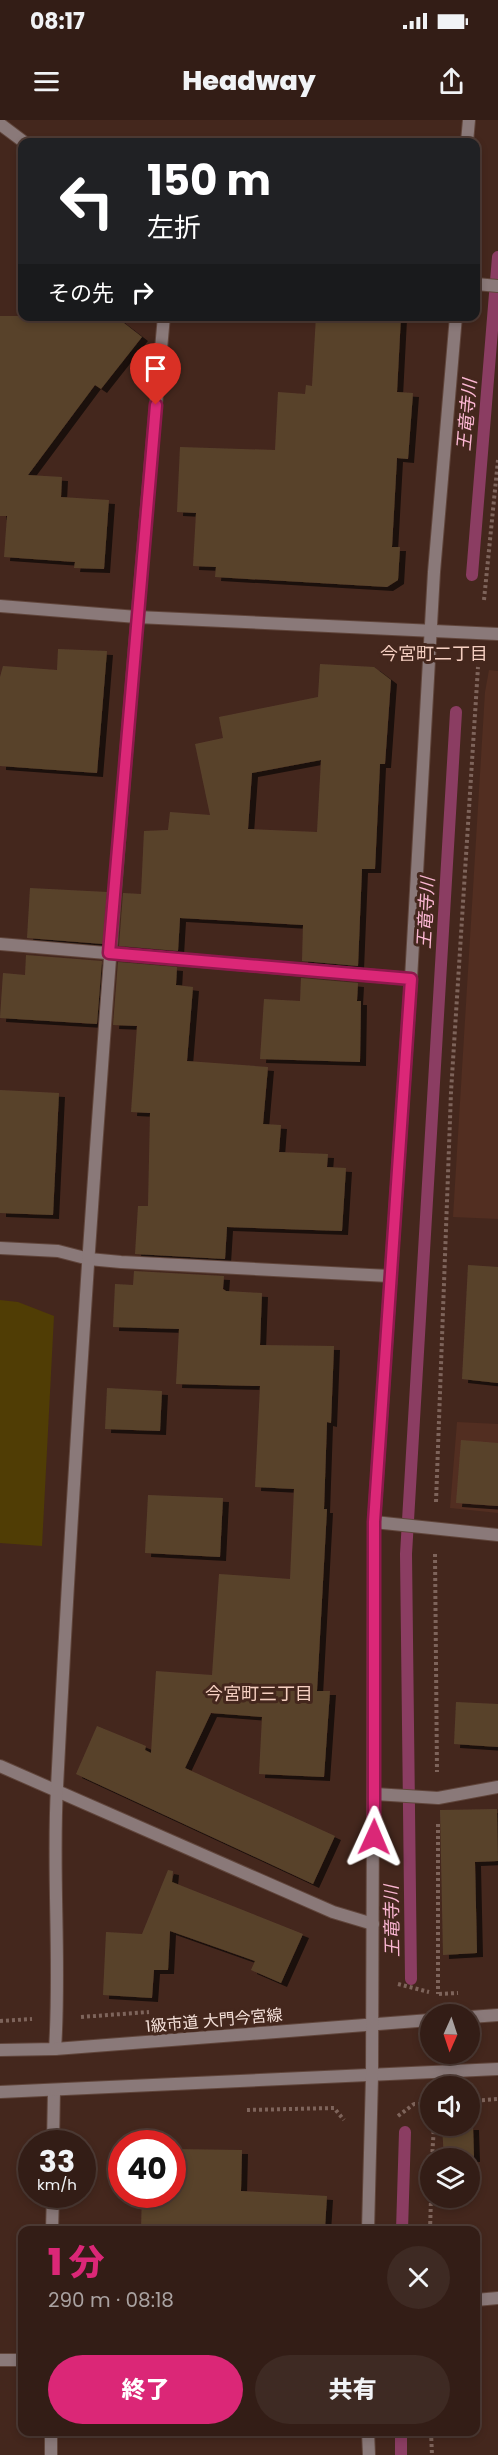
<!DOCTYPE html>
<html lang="ja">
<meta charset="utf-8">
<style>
:root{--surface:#331d16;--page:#3e2a23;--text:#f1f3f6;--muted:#a9a2a1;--line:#4e3b35;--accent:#db2777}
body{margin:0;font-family:Poppins,"Noto Sans JP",sans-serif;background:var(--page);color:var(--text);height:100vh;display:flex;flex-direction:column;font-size:22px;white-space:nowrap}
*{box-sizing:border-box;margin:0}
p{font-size:20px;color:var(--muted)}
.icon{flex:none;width:33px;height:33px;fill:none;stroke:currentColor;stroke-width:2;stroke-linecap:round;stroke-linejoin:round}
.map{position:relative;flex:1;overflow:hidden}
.details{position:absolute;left:18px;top:2106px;width:462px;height:210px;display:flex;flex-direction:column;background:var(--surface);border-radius:12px;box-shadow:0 3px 9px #0003,0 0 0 2px var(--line)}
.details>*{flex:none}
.hud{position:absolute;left:18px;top:18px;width:462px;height:183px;border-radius:12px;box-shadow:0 3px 9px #0003,0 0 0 2px var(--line);background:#202124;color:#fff;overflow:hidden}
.needle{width:39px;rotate:183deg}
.buttons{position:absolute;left:420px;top:1884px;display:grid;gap:12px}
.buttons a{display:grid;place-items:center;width:60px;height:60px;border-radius:50%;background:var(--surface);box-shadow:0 3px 9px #0003,0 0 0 2px var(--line);font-size:30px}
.speed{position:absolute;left:18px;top:2010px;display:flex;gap:12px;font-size:30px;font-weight:700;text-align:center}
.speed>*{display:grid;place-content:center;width:78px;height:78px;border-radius:50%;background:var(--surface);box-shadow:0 3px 9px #0003,0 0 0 2px var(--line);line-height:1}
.speed small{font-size:15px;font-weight:400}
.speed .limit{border:9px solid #d22;background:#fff;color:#111}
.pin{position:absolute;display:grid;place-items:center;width:51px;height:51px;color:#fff;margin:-62px -26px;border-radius:50% 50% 50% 0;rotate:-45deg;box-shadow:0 0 6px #0007}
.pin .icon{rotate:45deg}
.me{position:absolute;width:66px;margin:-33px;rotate:1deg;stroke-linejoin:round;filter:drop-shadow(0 0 4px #0008)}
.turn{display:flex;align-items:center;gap:21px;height:126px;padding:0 30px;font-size:27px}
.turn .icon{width:78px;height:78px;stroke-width:2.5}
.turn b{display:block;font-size:42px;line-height:51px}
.then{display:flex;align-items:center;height:57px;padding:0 30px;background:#0003;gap:12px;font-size:22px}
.round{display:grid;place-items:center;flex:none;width:63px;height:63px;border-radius:32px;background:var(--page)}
.overview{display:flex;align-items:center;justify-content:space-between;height:102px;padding:0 30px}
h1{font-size:36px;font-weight:800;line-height:45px;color:var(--accent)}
.action{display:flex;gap:12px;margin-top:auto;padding:12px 30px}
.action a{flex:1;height:69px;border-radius:36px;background:var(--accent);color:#fff;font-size:24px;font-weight:800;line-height:69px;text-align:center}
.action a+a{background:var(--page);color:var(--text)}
.status{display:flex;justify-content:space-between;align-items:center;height:42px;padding:0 30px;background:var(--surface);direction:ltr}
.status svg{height:16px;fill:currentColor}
header{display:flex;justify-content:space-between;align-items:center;height:78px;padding:0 30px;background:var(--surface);font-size:27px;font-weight:800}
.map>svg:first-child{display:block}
</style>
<div class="status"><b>08:17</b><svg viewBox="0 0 49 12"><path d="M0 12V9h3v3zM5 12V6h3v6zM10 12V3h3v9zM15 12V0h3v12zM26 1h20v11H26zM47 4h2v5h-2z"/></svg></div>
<header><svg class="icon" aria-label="menu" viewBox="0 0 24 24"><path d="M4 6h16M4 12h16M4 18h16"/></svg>Headway<svg class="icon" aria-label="share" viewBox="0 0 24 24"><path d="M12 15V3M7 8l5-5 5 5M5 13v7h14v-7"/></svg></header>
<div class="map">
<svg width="498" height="2335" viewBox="0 0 498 2335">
<defs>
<filter id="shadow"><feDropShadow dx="6" dy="4" stdDeviation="0" flood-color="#0009"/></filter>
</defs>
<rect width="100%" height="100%" fill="#44271d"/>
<g fill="#522e21">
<path d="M489,550l9,1v548l-45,-2 32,-525z"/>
<path d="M457,1302l41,2v89l-48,-5z"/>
</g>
<path fill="#503d05" d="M0,1180l18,2 36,14 -12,230 -42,-3z"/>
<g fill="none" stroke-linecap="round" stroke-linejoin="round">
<g stroke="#8b3d62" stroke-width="12">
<path d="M472,455l26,-318"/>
<path d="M411,1859l-5,-425 50,-842"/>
<path d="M402,2110l3,-98"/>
<path d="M401,2312v23"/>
</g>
</g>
<g fill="#59422c" fill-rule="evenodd" filter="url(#shadow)">
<path d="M0,196h115l27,21 -41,52 -6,-4 -67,90 34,2 -1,20 48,3 -5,69 -30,-1 1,-6 -71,-5 3,-41h-7z"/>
<path d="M316,196h85l-4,76 16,1 -5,66 -11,-1 -5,89h8l-2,33 -11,7 -172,-10 1,-10 -23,-1 3,-53 -19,-1 3,-65 95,3 3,-58 27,2 1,-9 6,1z"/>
<path d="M58,529l49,2 -10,122 -97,-7v-89l3,-11 54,4z"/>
<path d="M320,544l54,3 17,13 -6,84h-5l-5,105h-13l-4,97 -56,-5 1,-36 -123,-7 -2,33 -59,-5 4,-53 18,1 3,-63 24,-1 2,-18 40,3 -15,-71 28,-6 -4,-21 99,-20zM321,640l-4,72 -69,-3 4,-56z"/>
<path d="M30,768l77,4 -4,52 -76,-6z"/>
<path d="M26,835l76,6 -5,63 -97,-6 3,-45 22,2z"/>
<path d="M118,842l59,5 -1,18 17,2 -6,74 81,6 -5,57 18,1 -2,27 49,2 -1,13 19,1 -4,63 -115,-4 -2,32 -90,-5 3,-48h10l2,-93 -19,-1 6,-86 -24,-1z"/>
<path d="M301,858l57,5 -1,18h4l-1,61 -100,-3 4,-60 36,2z"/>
<path d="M0,970l59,3 -6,122 -53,-2z"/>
<path d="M468,1145l30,2v116l-36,-4z"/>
<path d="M134,1151l90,5 -1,13 3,2 36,2 -2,52 74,1 -3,77 -4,-1 -3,87h3l-10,182h13l-6,86 -65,-3 3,-57 -51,-4 -26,55 150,68 -22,48 -237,-110 21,-48 49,20 -1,4 6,3 5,-82 56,4 7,-101 71,5 4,-90 -39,-2 5,-101 -84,-2 3,-55 -66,-2 2,-43 18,1z"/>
<path d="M107,1268l55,3 -2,40 -55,-2z"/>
<path d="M461,1320l37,3v63l-42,-3z"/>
<path d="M148,1375l75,3 -3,59 -75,-4z"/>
<path d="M456,1582l42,2v43l-44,-3z"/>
<path d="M497,1689l1,52 -23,1 2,91 -34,2 -3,-145z"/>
<path d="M168,1750l5,1 -1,11 131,52 -22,49 -30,-13 4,-9 -85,-30 -2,39h-14l-2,28 -49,-3 3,-63 36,2z"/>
<path d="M442,2006h31l1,32h-30z"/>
<path d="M172,2029l70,1 -1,41 86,5 -2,32 -31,-2v4h-153l1,-36h30z"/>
</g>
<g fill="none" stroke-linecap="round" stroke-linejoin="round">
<defs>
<g id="minor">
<path d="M0,4l24,18"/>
<path d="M0,824l411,35"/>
<path d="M0,1128l58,3 31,8 32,3 268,14"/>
<path d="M374,1402l124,13"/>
<path d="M0,1646l333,146 40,12"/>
<path d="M375,1674l63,4 60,-11"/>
<path d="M55,1929c6,-87 -3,-175 2,-262 25,-491 62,-981 107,-1471"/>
<path d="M53,2024l1,-54"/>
<path d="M52,2110l1,-36"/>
<path d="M476,2180l22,-2"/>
<path d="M0,2240h22"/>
<path d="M51,2312v23"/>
</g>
<g id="tertiary">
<path d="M467,22l2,-22"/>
<path d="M476,164l22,2"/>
<path d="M0,486l137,11 361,17"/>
<path d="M470,1897l28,-2"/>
<path d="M0,1930l55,-1 375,-29"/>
<path d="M0,1972l498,-23"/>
<path d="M368,2110l4,-154 2,-554 37,-543 23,-407 22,-256"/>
<path d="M368,2312l1,23"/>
</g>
</defs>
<use href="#minor" stroke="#60453b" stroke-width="14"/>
<use href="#tertiary" stroke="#60453b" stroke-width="14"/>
<g stroke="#7e645b" stroke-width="4" stroke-dasharray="3 3" stroke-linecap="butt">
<path d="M484,480l14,-140"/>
<path d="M436,1382l15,-410 27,-425"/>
<path d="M435,1434l2,218"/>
<path d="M438,1704v170"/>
<path d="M398,1864l31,8"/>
<path d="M439,1874l19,-1"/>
<path d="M81,1897l68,-5"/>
<path d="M0,1901l32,-2"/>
<path d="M470,1981l28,-2"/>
<path d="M247,1990l87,-2 10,12"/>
<path d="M398,1996l16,-12h16"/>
<path d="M432,2038l2,-32"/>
<path d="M430,2110l1,-32"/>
<path d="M431,2312l1,23"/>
</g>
<use href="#minor" stroke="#8a7979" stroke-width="12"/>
<use href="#tertiary" stroke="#8a7979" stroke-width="12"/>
</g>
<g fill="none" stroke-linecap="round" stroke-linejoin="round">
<defs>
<path id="route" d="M156,285l-47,548 302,26 -37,543v315"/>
</defs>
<use href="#route" stroke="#8e194d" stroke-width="15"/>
<use href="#route" stroke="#db2777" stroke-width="10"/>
</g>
<g text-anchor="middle" stroke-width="6" stroke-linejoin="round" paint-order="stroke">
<g font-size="16" fill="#f5e1da" stroke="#44271d">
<text transform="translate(214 1900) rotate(-5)" y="6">1級市道 大門今宮線</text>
</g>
<g font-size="18" font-style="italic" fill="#fcb7d3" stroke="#44271d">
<text transform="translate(467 295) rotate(-85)" y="6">王竜寺川</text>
<text transform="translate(426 793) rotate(-87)" y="6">王竜寺川</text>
<text transform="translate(392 1801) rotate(-91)" y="6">王竜寺川</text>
</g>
<g font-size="18" fill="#f5cfc1" stroke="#44271d">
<text x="434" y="540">今宮町二丁目</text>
<text x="259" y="1580">今宮町三丁目</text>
</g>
</g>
</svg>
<div class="buttons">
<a><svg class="needle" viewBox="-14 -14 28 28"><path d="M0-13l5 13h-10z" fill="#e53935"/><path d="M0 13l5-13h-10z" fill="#a9a2a1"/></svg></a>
<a><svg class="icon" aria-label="sound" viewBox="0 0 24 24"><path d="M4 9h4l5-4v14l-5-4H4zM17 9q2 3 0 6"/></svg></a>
<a><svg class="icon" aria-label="layers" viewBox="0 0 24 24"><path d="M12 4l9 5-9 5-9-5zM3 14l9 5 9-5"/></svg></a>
</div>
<div class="speed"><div>33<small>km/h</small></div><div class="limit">40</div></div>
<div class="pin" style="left:156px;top:285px;background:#d93025"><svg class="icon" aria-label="arrive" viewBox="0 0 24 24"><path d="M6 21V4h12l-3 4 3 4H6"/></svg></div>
<svg class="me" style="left:374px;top:1717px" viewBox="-20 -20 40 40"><path d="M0-17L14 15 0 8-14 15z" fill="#db2777" stroke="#fff" stroke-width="4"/></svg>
<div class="hud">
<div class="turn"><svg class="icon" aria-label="left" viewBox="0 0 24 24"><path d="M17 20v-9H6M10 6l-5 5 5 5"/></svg><div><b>150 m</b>左折</div></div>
<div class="then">その先<svg class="icon" aria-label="right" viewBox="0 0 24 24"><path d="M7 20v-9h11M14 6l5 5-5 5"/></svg></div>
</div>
<section class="details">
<div class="overview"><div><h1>1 分</h1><p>290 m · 08:18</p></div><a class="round"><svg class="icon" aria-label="close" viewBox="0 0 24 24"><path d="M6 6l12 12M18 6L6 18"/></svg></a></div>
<div class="action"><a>終了</a><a>共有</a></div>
</section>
</div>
